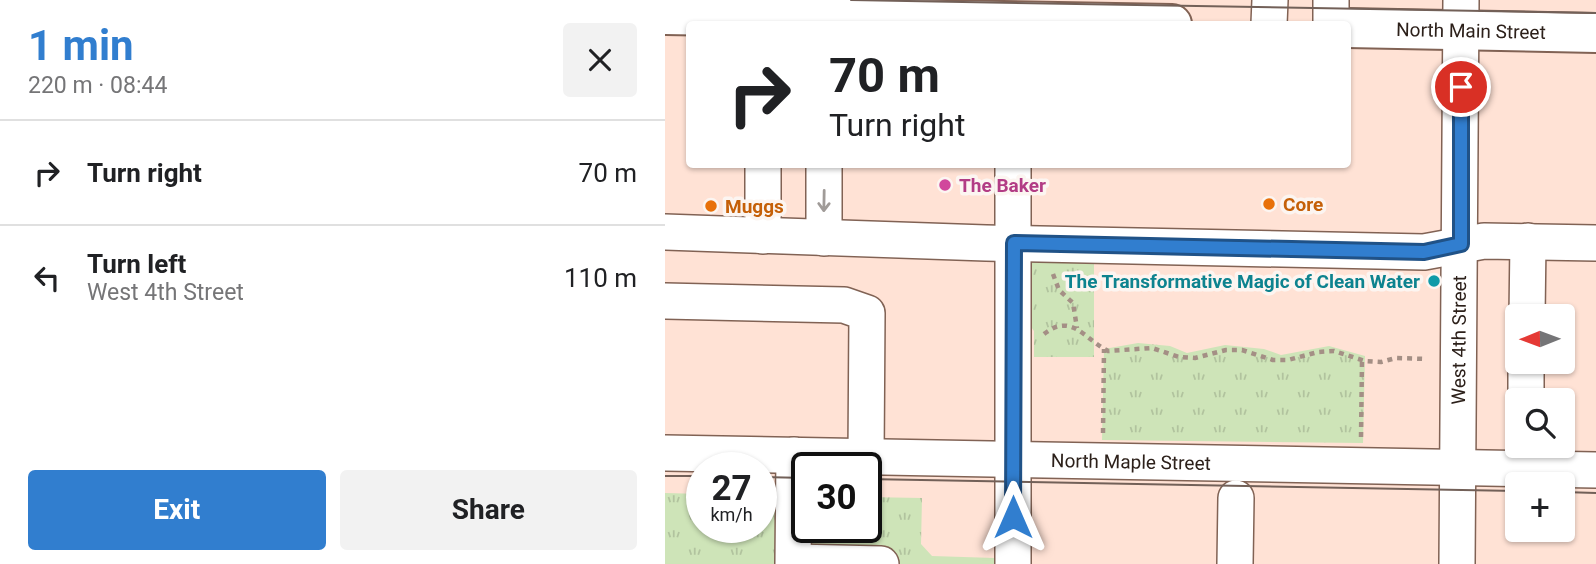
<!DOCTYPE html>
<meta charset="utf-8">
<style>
:root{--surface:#fff;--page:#f2f2f2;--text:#202124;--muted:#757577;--line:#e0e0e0;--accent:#317ecf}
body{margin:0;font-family:Roboto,sans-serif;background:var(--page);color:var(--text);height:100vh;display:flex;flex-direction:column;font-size:26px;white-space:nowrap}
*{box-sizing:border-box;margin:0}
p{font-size:23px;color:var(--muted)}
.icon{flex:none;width:38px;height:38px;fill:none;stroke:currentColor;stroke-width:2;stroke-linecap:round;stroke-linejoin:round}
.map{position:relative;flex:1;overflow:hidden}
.panel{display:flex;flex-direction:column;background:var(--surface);width:665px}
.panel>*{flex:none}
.guide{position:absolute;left:21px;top:21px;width:665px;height:147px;border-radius:7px;box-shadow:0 2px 5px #0004;background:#fff;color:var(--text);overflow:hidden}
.needle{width:46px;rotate:269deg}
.fabs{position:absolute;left:840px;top:304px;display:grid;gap:14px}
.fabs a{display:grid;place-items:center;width:70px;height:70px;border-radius:7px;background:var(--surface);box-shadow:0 2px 5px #0004;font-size:35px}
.speed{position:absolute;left:21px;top:452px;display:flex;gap:14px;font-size:35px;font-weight:700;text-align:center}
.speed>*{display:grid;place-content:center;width:91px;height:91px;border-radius:50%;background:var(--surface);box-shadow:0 2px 5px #0004;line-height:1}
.speed small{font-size:18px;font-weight:400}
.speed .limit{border:4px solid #111;border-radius:10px;background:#fff;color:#111}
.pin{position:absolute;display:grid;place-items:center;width:60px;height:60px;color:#fff;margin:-30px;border:4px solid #fff;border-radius:50%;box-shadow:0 2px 7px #0007}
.me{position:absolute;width:77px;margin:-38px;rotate:0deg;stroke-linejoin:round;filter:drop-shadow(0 0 5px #0008)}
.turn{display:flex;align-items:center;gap:24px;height:147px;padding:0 28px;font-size:32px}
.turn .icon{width:91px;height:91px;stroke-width:2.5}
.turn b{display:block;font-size:49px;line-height:60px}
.round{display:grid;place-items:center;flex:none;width:74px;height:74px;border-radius:7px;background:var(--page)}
.overview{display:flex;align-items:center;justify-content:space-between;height:119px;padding:0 28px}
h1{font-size:42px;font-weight:700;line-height:52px;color:var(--accent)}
.cta{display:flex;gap:14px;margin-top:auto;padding:14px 28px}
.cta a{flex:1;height:80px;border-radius:7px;background:var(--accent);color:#fff;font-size:28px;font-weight:700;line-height:80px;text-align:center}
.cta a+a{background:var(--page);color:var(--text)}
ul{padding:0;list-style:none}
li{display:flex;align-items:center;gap:21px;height:105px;padding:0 28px;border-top:2px solid var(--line)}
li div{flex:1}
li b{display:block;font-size:26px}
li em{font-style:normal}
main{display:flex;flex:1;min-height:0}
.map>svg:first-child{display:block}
</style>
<main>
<section class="panel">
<div class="overview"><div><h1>1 min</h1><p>220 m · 08:44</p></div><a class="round"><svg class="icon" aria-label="close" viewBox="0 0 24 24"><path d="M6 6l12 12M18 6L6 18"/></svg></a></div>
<ul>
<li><svg class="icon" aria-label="right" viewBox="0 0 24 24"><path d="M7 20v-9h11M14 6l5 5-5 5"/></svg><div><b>Turn right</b></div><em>70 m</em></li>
<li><svg class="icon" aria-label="left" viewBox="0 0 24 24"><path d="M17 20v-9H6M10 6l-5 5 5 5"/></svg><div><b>Turn left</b><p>West 4th Street</p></div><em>110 m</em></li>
</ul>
<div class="cta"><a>Exit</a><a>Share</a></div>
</section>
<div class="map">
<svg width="931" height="564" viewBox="0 0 931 564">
<defs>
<pattern id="park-tufts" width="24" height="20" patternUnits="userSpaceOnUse" patternTransform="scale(1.75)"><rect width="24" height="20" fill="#cee4b8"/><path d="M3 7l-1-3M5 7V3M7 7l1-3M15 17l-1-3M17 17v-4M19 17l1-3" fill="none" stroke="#b1c39e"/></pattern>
</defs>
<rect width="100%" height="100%" fill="#ffe2d5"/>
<g fill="url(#park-tufts)">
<path d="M369,257h60v100h-60v-26l-10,-14 4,-53z"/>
<path d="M473,343l32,3 17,7 38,-8 39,4 17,6 48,-9 36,10 -2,87 -261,-3 2,-91z"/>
<path d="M0,493l37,1v33h59v-32l46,1v31h59v-30l56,1 -1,46 11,12 63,2v6h-330z"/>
</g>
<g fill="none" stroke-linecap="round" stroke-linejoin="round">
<defs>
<g id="minor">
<path d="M604,24l1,-24"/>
<path d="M666,24v-24"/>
<path d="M0,232l321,11 438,9 60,-11 112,2"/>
<path d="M98,236v-69"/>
<path d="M159,238v-74"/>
<path d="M0,301l179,4 23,8 -1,144"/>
<path d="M862,317l1,-76"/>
<path d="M861,401v-39"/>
<path id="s1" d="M0,453l931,17"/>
<path d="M129,562l87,2"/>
<path d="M128,564l1,-109"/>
<path d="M348,564v-400"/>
<path d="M570,564l1,-66"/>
<path id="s2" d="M792,564l4,-564"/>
</g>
<g id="major">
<path d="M0,15l507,9"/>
<path id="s3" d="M682,28l249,5"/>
</g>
</defs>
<use href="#minor" stroke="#816254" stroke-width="38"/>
<use href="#major" stroke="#816254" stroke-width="42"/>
<g stroke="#a48f85" stroke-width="4.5" stroke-dasharray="5 5" stroke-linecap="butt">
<path d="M388,274l6,16 14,13 4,25"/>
<path d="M379,334c28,-22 40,5 64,17l44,-3 27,9 16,1 31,-8h16l31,10h15l30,-8 16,-1 31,10 16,1 15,-4 31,1"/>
<path d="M438,433l1,-84"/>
<path d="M696,437l1,-77"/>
</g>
<use href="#minor" stroke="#fff" stroke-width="35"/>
<use href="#major" stroke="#fff" stroke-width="38"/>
<g stroke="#726058" stroke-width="2">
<path d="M186,0l745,13"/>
<path d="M0,476h37"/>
<path d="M96,477l46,1"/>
<path d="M201,479l651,12"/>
<path d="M898,492l33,1"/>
</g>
</g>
<defs><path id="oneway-shaft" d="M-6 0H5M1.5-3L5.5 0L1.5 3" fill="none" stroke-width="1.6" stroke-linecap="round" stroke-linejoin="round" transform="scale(1.75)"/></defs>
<use stroke="#a09b98" href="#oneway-shaft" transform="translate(159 201) rotate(91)"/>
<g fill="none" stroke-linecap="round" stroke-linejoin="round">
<defs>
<path id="route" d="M348,517l1,-274 410,9 37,-8v-157"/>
</defs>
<use href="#route" stroke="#205287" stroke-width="18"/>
<use href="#route" stroke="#317ecf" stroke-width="12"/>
</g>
<circle fill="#d1479c" stroke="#fcf5f1" stroke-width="2.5" cx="280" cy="185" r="7"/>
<g fill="#e8710a" stroke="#fcf5f1" stroke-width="2.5">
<circle cx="604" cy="204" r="7"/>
<circle cx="46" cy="206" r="7"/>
</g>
<circle fill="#0f9aa8" stroke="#fcf5f1" stroke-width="2.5" cx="769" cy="281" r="7"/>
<g text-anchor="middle" stroke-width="7" stroke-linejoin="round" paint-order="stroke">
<g font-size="19" fill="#2c201a" stroke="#fcf5f1">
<text dy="7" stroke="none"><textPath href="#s3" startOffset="124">North Main Street</textPath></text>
<text dy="7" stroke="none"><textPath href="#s2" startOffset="224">West 4th Street</textPath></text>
<text dy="7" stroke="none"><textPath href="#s1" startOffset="466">North Maple Street</textPath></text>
</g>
<g font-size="19" font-weight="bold" fill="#b23c85" stroke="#fcf5f1" text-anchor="start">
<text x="294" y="192">The Baker</text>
</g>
<g font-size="19" font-weight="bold" fill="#c56008" stroke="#fcf5f1" text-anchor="start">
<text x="618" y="211">Core</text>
<text x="60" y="213">Muggs</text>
</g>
<g font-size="19" font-weight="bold" fill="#0d838f" stroke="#fcf5f1" text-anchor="end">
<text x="755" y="288">The Transformative Magic of Clean Water</text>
</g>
</g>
</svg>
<div class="fabs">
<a><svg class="needle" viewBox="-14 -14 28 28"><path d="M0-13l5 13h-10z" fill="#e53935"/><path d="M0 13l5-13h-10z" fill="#757577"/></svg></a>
<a><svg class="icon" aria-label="search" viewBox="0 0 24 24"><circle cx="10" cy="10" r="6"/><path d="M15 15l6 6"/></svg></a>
<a>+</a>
</div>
<div class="speed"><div>27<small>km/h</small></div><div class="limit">30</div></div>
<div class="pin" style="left:796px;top:87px;background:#d93025"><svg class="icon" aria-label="arrive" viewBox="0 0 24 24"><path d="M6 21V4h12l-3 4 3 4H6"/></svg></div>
<svg class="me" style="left:348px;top:517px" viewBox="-20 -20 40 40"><path d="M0-17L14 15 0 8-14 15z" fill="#317ecf" stroke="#fff" stroke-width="4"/></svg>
<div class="guide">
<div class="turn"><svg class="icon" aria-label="right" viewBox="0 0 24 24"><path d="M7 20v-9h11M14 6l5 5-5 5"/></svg><div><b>70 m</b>Turn right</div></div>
</div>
</div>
</main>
